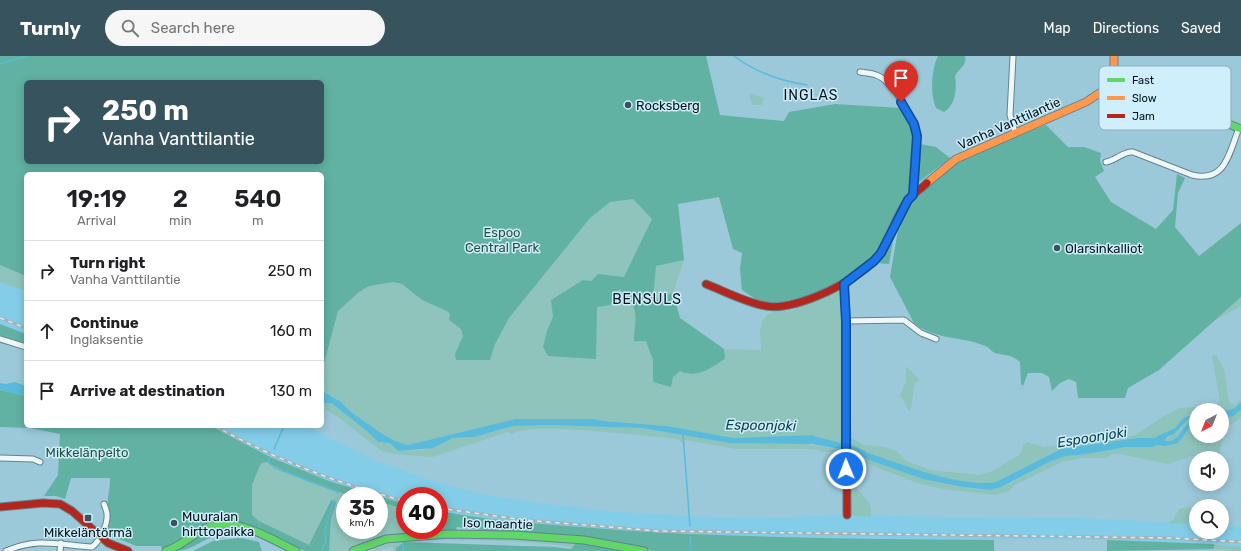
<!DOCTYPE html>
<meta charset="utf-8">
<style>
:root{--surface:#fff;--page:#f6f6f6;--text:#202124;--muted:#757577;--line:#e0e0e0;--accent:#37535e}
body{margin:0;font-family:Rubik,sans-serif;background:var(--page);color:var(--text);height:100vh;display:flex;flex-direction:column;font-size:15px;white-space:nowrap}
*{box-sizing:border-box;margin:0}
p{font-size:13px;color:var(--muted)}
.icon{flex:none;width:22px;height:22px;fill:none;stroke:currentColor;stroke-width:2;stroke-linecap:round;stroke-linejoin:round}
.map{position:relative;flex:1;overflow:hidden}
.side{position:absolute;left:24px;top:116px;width:300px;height:256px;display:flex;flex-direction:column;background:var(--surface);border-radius:6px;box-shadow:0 2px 10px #0003}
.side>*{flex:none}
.hud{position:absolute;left:24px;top:24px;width:300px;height:84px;border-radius:6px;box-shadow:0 2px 10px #0003;background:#37535e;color:#fff;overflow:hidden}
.needle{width:26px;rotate:222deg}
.tools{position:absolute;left:1189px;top:347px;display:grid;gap:8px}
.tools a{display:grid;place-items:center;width:40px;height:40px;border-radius:50%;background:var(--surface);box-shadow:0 2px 10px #0003;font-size:20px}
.speed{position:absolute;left:336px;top:431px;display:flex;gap:8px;font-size:20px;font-weight:700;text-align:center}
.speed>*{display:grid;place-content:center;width:52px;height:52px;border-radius:50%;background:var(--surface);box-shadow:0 2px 10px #0003;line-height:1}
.speed small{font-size:10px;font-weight:400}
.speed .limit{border:6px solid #d22;background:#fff;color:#111}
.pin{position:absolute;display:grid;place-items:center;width:34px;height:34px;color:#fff;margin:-41px -17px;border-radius:50% 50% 50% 0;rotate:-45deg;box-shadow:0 0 4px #0007}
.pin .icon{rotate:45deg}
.me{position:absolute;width:44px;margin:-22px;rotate:359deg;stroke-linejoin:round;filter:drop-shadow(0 0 3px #0008)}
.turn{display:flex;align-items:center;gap:14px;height:84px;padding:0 12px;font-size:18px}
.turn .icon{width:52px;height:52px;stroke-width:2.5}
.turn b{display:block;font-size:28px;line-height:34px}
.eta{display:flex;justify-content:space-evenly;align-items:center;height:68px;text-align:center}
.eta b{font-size:24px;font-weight:600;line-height:28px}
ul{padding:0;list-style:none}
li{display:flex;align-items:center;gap:12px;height:60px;padding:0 12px;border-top:1px solid var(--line)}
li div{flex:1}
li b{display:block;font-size:15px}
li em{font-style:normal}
header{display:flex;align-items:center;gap:24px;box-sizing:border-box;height:56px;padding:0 20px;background:var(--accent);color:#fff}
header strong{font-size:19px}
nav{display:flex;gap:22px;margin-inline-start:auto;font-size:14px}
.search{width:280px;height:36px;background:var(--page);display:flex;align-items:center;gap:10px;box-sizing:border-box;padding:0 14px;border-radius:22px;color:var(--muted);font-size:15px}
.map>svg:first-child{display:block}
</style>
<header>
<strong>Turnly</strong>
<div class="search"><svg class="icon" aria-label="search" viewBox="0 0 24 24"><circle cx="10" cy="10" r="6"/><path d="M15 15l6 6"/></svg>Search here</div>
<nav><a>Map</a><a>Directions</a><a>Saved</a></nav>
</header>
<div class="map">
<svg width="1241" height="495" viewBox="0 0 1241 495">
<rect width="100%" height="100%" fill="#9cc9da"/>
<g fill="#83cde8">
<path d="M0,226l26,9v43l-26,-10z"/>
<path d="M211,370h93l76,36 53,19 44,12 40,7 90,11 79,5 71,2 91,-3 158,3 62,-1 128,7v8h26v-7l19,2v20l-27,-3 -107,-4 -275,-1 -179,-7 -101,-6 -78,-9 -35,-6v-15h-34v8l-76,-23 -59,-24z"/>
</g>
<g fill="#8fc4bc" fill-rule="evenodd">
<path d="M0,0h706l-28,148 6,56 -11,33 7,25 44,31 37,1 -1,-21 4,-11 5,-4 6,-2 19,-2 6,-4 39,-15 2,4 1,143h9l13,7 21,2 11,4 10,10 25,9 48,5 11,-3 28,-16 4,-5 1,-6 4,-3 17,5 48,-7 36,-3 9,-3 25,-17 17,-9 37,-2 4,-4 -8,-46 4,-1 8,14 5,33 5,3 7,-6v3l-6,6 -13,4v-2h-26v3l-14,6 -7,9 -20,10h-18l-76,11 -65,33c-36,6 -94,-18 -129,-29 -12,-9 -39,-12 -55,-18l-78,3 -67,-12 -64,-5 -10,-2h-78l-107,26 -13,-4 -14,-8 -30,-21 -10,-10 -19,-11v-217h-296v117l-26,-9zM26,26h296v80h-296z"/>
<path d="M751,37l13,5 -2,7h-9l-4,-8z"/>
<path d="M1241,241v9l-27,15z"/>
<path d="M906,310l14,15 -5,1 -4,26 -2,3 -9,-16 6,-13z"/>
<path d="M322,345l3,2h6c16,13 34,25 47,39l12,1 8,8 27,-1 28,-12 21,-1 39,-11 38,-1 91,3 88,15 42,1 28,-1 44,7v12c-6,-9 -11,-12 -23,-10l-2,-2 -11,-1h-72l-51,-9 -4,3 -3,-4c-25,-2 -150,-18 -166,-5l-5,-2 -74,25 -40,-3 -13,-4 -42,-33 -16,-9z"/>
<path d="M1241,354v8l-17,10 -5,30h-7l1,-3 -22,1 -23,8 -48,-10h-8l-6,4h-25l-19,4 -49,24 -3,5 -16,4 -51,-6 -26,-6 -67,-26 -1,-5 2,-1c12,10 94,33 113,36 10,2 23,4 33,1 24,-7 43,-26 68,-32 8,-1 16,-1 24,-2 13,-2 26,-6 39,-7 17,-2 33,0 50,-4l5,-8 11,-10h2v11h26v-18l7,-1z"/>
<path d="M1196,359v5c-15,4 -16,23 -31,21l22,-21z"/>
<path d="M268,406l7,6 63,24 17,4h-10v34h34v-28l26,7v21h23l-6,3 -25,1 -18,4 -35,13h-15l2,-32 4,-17 -5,-2 -21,46 -50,-25 -7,-6v-30l9,-22z"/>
<path d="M850,421c4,4 4,10 9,14 9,11 13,10 12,26l-23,-2z"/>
<path d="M1183,452l13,1v15l-28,-1 5,-3 6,-11z"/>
<path d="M478,480l98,7 -4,4c-47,-7 -96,-7 -144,-7l9,-2z"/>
<path d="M400,486h4l-8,6v3h-5l3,-2 -2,-2 -17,4 -2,-2 10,-4z"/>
<path d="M1214,488l27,3v4l-27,-2z"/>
</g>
<g fill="#61b2a3" fill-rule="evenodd">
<path d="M0,0h706l14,59 64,6 5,-9 46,-8 66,4 13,25 1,10 21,4 14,11c-13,11 -31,22 -42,35 -11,13 -18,41 -29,57 -18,26 -84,58 -116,52 -7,-2 -15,-8 -21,-12l-2,-21 2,-16 -9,-4 -14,-52 -41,7 6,56 -28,6 -3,33 20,-6 7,25 44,31 1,10c-15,9 -28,20 -45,12l-7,6 -2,10 -18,-5v-22l-7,-19h-12c1,-27 7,-32 -15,-52l-9,16 -13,2 -1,52 -48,-3 -5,-9 4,-16 6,-14 -2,-17 32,-20 8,1 7,-7 26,3 28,-58 -19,-20 -23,3 -20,16 -81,100 -14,26 -5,16h-34l-1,-6 8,-18 -2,-7 -12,-9 1,-6 -3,-3 -25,-11 -20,-16 -9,-2 -24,4 -10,6 -21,19 -16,60v-197h-296v102l-26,-11zM26,26h296v80h-296z"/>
<path d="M938,0h27c2,10 -6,12 -10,20 2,12 1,29 -11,36l-8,-4c-6,-14 -5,-38 2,-52z"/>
<path d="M1046,69l22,22h16l17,6 -1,8 4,10 -9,6 16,25 45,27 17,-19 4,-36 8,4 -7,15 -3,34 24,29 42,-33v74l-82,73 -31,18 -3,10h-47l-2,-16 -7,-3 -9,4 -8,8 -3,-14 -7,-4h-14l-5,13 -2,-2 -1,-22c-9,-8 -14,-6 -25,-9 -4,-2 -6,-6 -10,-7 -23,-10 -51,-6 -71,-23l-24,-46 9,-53 13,-23 46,-40 8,-5z"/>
<path d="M894,179l-5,29 -12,-1z"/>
<path d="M0,268l26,10v12l-26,-8z"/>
<path d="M0,334l26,6v30h185l59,31 59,24 76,23v5l-26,-7v-6c-8,0 -17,1 -25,0 -17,-3 -74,-24 -86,-34l-7,1 -9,22v30l7,6 50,24 22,-45 5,2 -5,17 -2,32h-24l-77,-32 -15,2 -39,25 -12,3 -1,-3h-25l-29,-12c5,-15 -1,-23 1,-36 1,-7 2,-12 2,-20h-39l-6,21 -9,-3h-12l14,-21 2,-41 -30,-6 -30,-1z"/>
<path d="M439,455c60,11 120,14 180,19 125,8 250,9 375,10v11h-341c-55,-16 -112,-16 -168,-20l-2,-1 -26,-3 -1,3 -13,2 -21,1 6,-3h11z"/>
<path d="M225,470l20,5 11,5c-14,0 -30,-4 -44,1 -13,5 -22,14 -37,14l30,-18z"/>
<path d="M240,482l19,4 3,9h-69l20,-10z"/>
<path d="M1107,484l107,4v5l-107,2z"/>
<path d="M404,486l150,5 17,2 5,-6 34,4 19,4h-233v-3z"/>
</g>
<g fill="#5abadb">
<path d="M15,326l11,4v10l-26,-6v-7l6,1z"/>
<path d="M322,335l19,11 10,10 30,21 14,8 13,4 107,-26h78l10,2 64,5 67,12 78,-3c16,6 44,9 56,18 34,11 92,35 128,29l65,-33 76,-11h17l21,-10 7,-9 14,-6v2l-9,5 -13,14 -7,3 -2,4c16,2 15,-17 31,-21v5c-10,2 -11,12 -18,18l-13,3 -7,-1 -6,2h-26l-38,7 -22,2 -15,5 -50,26 -11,3 -27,-3 -40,-8 -54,-19 -18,-9 -39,-7 -82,-1 -88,-15 -91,-3 -38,1 -39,11 -21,1 -20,10 -35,3 -8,-8 -12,-1c-13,-14 -31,-26 -47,-39h-6l-3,-2z"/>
<path d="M1241,346v8l-8,6 -11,2v-6l13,-4z"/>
</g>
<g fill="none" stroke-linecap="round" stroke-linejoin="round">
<g stroke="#5abadb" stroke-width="1.5">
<path d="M734,0c21,16 47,25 73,29"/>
<path d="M0,8l26,-8"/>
<path d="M683,378l7,92"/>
<path d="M274,393l10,-23"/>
<path d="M270,401l-2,5 7,6 63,24 -1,1"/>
<path d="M690,481l1,14"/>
<path d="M321,495l5,-10 -1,-11 9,-30"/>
<path d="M403,495v-7"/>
</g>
<defs>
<g id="street">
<path d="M1013,0l-3,59 5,17"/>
<path d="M860,16c5,1 11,1 16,3 16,5 40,45 41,62 2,19 -2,39 -4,58"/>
<path d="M1187,53l7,-17 14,-14"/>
<path d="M1106,106c11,-2 17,-11 27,-10l59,23c34,8 37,-22 47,-47"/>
<path d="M846,265l58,-1 17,13 15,6"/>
<path d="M0,283l26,8"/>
<path d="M0,402l33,1 7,3"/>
<path d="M6,495c32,-14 54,-6 86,-4 8,-6 16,-23 15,-33 0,-3 -2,-7 -3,-10"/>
<path d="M60,495l1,-8"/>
</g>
<g id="fast">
<path d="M1108,30l-5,6 1,5 35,11 53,1 49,20"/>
<path d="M166,495c15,-5 26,-16 40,-23 30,-13 64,11 90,23"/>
<path d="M353,495l33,-12 62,-5 65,1 71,5 60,11"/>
</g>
<g id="slow">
<path d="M1114,0v31"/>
<path d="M927,127l29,-24 130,-57 18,-12"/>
</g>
<g id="jam">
<path d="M706,228c18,7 41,19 60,22 30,6 98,-28 115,-53 10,-15 16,-41 28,-54 5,-6 12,-10 18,-16"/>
<path d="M844,228l2,37 1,194"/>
<path d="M0,451l43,-4 17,1 12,7 36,32 20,8"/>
</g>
</defs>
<use href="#street" stroke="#61838f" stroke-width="7"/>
<use href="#fast" stroke="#61838f" stroke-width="9"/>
<use href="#slow" stroke="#61838f" stroke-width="9"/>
<use href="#jam" stroke="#61838f" stroke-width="9"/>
<use href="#street" stroke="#f0f7f9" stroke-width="5"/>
<use href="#fast" stroke="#63d668" stroke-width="7"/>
<use href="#slow" stroke="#ff974d" stroke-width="7"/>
<use href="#jam" stroke="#b3261e" stroke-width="7"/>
<defs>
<g id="rail">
<path d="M0,262l26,10"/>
<path d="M215,370c60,33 123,58 190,75"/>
<path d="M439,452l85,12 134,11 511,7 72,4"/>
</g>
</defs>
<use href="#rail" stroke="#a7b1b5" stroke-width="3"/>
<use href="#rail" stroke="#cfeffc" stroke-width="1.5" stroke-dasharray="4.5" stroke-linecap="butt"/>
</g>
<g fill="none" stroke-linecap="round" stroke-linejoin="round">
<defs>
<path id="route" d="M846,413v-148l-2,-37 30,-23 7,-8 27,-53 5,-5 4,-59 -3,-12 -13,-22"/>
</defs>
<use href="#route" stroke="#114b97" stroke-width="10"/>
<use href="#route" stroke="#1a73e8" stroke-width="7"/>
</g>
<g fill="#37535e" stroke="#cfeffc" stroke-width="1.5">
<circle cx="628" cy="49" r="4"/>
<circle cx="1057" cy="192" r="4"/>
<rect x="84" y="458" width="8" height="8" rx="2"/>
<circle cx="174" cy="467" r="4"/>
</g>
<g text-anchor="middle" stroke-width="3" stroke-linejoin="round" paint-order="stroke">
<g font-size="13" fill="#00131c" stroke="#cfeffc" text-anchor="start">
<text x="636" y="54">Rocksberg</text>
<text x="1065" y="197">Olarsinkalliot</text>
<text x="182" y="465">Muuralan<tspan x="182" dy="15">hirttopaikka</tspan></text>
<text x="88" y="481" text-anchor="middle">Mikkeläntörmä</text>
</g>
<g font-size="13" fill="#00131c" stroke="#cfeffc">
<text transform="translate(1009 67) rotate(-24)" y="5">Vanha Vanttilantie</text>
<text transform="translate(498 467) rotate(2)" y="5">Iso maantie</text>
</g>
<g font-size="13" fill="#23503d" stroke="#cfeffc">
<text x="502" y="181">Espoo<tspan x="502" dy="15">Central Park</tspan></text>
<text x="87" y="401">Mikkelänpelto</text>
</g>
<g font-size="14" letter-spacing="1" fill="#00131c" stroke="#cfeffc">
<text x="811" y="44">INGLAS</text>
<text x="647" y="248">BENSULS</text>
</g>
<g font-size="14" font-style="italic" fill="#0d4051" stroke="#cfeffc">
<text transform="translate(761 369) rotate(1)" y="5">Espoonjoki</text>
<text transform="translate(1092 381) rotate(-9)" y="5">Espoonjoki</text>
</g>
</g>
<rect x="1099" y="10" width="132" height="64" rx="6" fill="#cfeffc" stroke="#91adb9" stroke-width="1"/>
<rect x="1107" y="22" width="18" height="4" fill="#63d668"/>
<rect x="1107" y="40" width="18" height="4" fill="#ff974d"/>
<rect x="1107" y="58" width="18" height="4" fill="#b3261e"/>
<g font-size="11" fill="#00131c">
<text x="1132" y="28">Fast</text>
<text x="1132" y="46">Slow</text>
<text x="1132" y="64">Jam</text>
</g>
</svg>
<div class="tools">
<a><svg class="needle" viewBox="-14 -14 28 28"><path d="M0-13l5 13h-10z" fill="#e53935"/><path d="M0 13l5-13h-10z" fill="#757577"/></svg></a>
<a><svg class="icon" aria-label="sound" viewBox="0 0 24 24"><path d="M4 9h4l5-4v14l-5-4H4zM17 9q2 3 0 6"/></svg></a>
<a><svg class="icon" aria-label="search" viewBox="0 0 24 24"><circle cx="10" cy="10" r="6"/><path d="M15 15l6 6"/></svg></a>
</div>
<div class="speed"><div>35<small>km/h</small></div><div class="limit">40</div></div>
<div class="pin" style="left:901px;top:46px;background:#d93025"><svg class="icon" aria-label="arrive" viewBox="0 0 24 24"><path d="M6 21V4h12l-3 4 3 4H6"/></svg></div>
<svg class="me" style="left:846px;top:413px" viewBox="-20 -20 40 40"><circle r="17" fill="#1a73e8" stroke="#fff" stroke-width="3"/><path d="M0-11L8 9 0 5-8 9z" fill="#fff"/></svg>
<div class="hud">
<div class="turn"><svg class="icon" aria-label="right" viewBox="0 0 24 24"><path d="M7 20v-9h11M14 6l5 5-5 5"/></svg><div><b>250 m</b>Vanha Vanttilantie</div></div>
</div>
<section class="side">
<div class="eta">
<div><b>19:19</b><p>Arrival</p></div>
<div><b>2</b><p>min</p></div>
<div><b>540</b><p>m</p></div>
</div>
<ul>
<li><svg class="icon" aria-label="right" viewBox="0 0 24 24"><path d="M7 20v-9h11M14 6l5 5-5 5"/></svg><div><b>Turn right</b><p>Vanha Vanttilantie</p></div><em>250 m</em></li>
<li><svg class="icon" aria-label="ahead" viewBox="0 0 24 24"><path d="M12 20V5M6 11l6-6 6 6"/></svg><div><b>Continue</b><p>Inglaksentie</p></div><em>160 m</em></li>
<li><svg class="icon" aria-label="arrive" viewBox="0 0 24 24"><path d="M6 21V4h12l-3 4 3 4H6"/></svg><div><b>Arrive at destination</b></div><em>130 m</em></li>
</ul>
</section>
</div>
